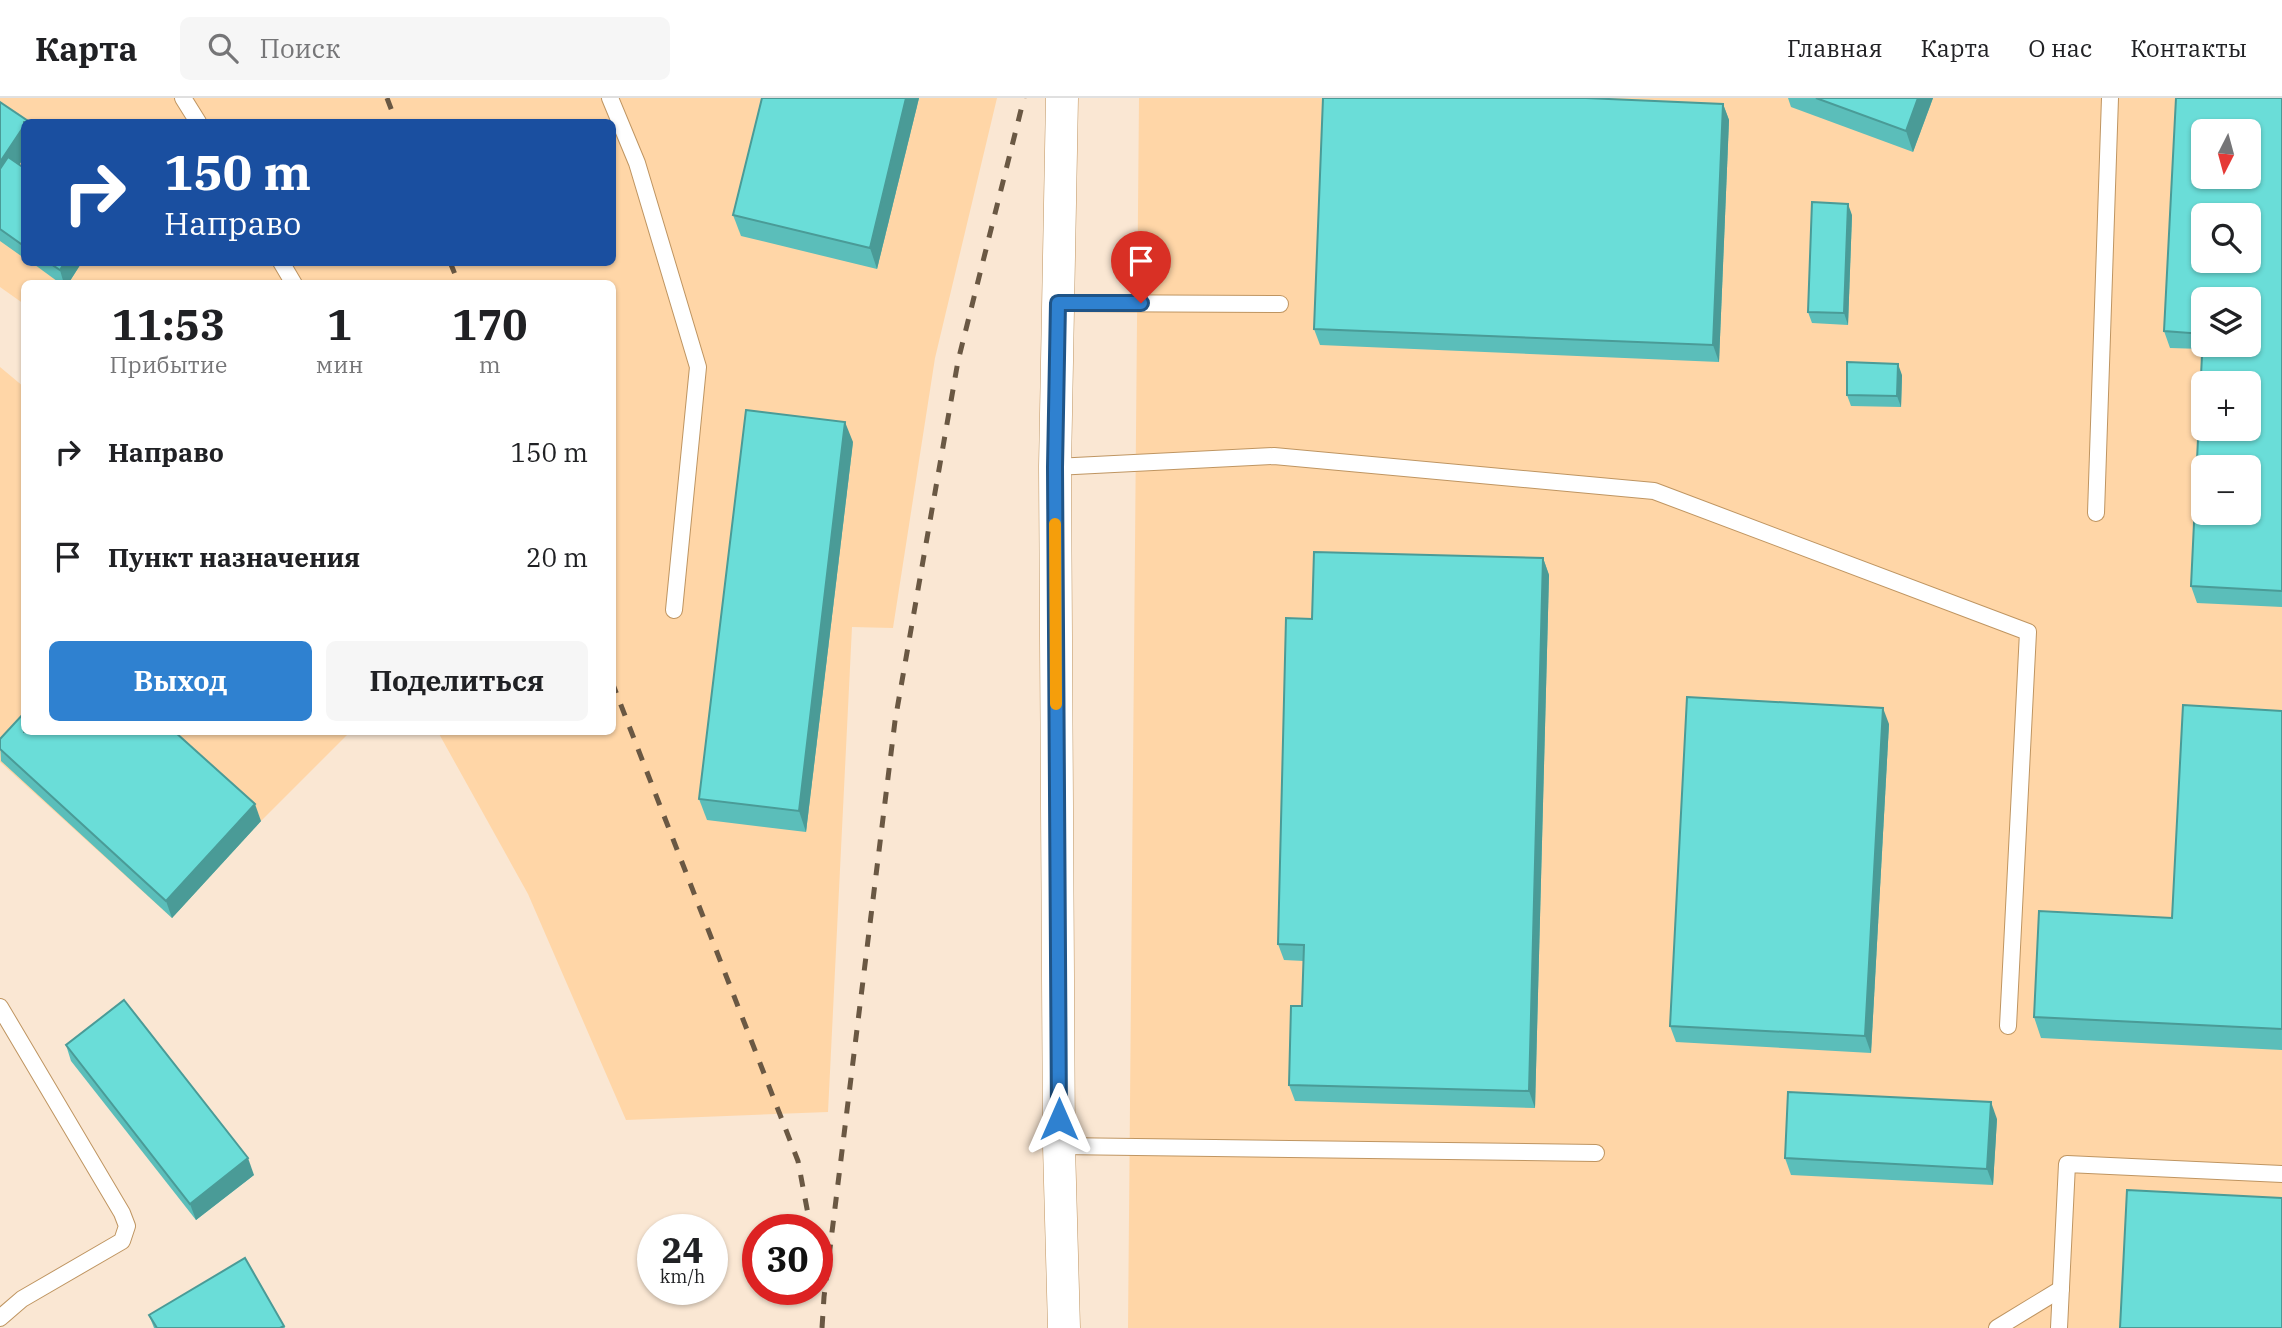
<!DOCTYPE html>
<html lang="ru">
<meta charset="utf-8">
<style>
:root{--surface:#fff;--page:#f6f6f6;--text:#202124;--muted:#757577;--line:#e0e0e0;--accent:#2f81d0}
body{margin:0;font-family:"IBM Plex Serif",serif;background:var(--page);color:var(--text);height:100vh;display:flex;flex-direction:column;font-size:26px;white-space:nowrap}
*{box-sizing:border-box;margin:0}
p{font-size:23px;color:var(--muted)}
.icon{flex:none;width:38px;height:38px;fill:none;stroke:currentColor;stroke-width:2;stroke-linecap:round;stroke-linejoin:round}
.map{position:relative;flex:1;overflow:hidden}
.side{position:absolute;left:21px;top:182px;width:595px;height:455px;display:flex;flex-direction:column;background:var(--surface);border-radius:10px;box-shadow:0 2px 5px #0004}
.side>*{flex:none}
.guide{position:absolute;left:21px;top:21px;width:595px;height:147px;border-radius:10px;box-shadow:0 2px 5px #0004;background:#1a4fa0;color:#fff;overflow:hidden}
.needle{width:46px;rotate:186deg}
.tools{position:absolute;left:2191px;top:21px;display:grid;gap:14px}
.tools a{display:grid;place-items:center;width:70px;height:70px;border-radius:10px;background:var(--surface);box-shadow:0 2px 5px #0004;font-size:35px}
.speed{position:absolute;left:637px;top:1116px;display:flex;gap:14px;font-size:35px;font-weight:700;text-align:center}
.speed>*{display:grid;place-content:center;width:91px;height:91px;border-radius:50%;background:var(--surface);box-shadow:0 2px 5px #0004;line-height:1}
.speed small{font-size:18px;font-weight:400}
.speed .limit{border:10px solid #d22;background:#fff;color:#111}
.pin{position:absolute;display:grid;place-items:center;width:60px;height:60px;color:#fff;margin:-72px -30px;border-radius:50% 50% 50% 0;rotate:-45deg;box-shadow:0 0 7px #0007}
.pin .icon{rotate:45deg}
.me{position:absolute;width:77px;margin:-38px;rotate:0deg;stroke-linejoin:round;filter:drop-shadow(0 0 5px #0008)}
.turn{display:flex;align-items:center;gap:24px;height:147px;padding:0 28px;font-size:32px}
.turn .icon{width:91px;height:91px;stroke-width:2.5}
.turn b{display:block;font-size:49px;line-height:60px}
.eta{display:flex;justify-content:space-evenly;align-items:center;height:119px;text-align:center}
.eta b{font-size:42px;font-weight:800;line-height:49px}
.primary-button{display:flex;gap:14px;margin-top:auto;padding:14px 28px}
.primary-button a{flex:1;height:80px;border-radius:10px;background:var(--accent);color:#fff;font-size:28px;font-weight:800;line-height:80px;text-align:center}
.primary-button a+a{background:var(--page);color:var(--text)}
ul{padding:0;list-style:none}
li{display:flex;align-items:center;gap:21px;height:105px;padding:0 28px}
li div{flex:1}
li b{display:block;font-size:26px}
li em{font-style:normal}
header{display:flex;align-items:center;gap:42px;box-sizing:border-box;height:98px;padding:0 35px;background:var(--surface);border-bottom:2px solid var(--line)}
header strong{font-size:33px}
nav{display:flex;gap:38px;margin-inline-start:auto;font-size:24px}
.search{width:490px;height:63px;background:var(--page);display:flex;align-items:center;gap:18px;box-sizing:border-box;padding:0 24px;border-radius:10px;color:var(--muted);font-size:26px}
.map>svg:first-child{display:block}
</style>
<header>
<strong>Карта</strong>
<div class="search"><svg class="icon" aria-label="search" viewBox="0 0 24 24"><circle cx="10" cy="10" r="6"/><path d="M15 15l6 6"/></svg>Поиск</div>
<nav><a>Главная</a><a>Карта</a><a>О нас</a><a>Контакты</a></nav>
</header>
<div class="map">
<svg width="2282" height="1230" viewBox="0 0 2282 1230">
<rect width="100%" height="100%" fill="#fae7d3"/>
<g fill="#ffd6a7" fill-rule="evenodd">
<path d="M0,0h997l-62,260 -42,270 -41,-1 -24,485 -202,8 -98,-226 -90,-162h174v-448h-588v20l-24,-17zM24,24h588v140h-588z"/>
<path d="M1139,0h1143v1230h-1154zM2203,33h46v46h-46zM2203,117h46v46h-46zM2203,201h46v46h-46zM2203,285h46v46h-46zM2203,369h46v46h-46z"/>
<path d="M0,269l24,20v345h326l-89,89 -89,97 -172,-156z"/>
</g>
<g fill="none" stroke-linecap="round" stroke-linejoin="round">
<defs>
<g id="lane">
<path d="M183,0l15,24"/>
<path d="M610,0l27,65 61,204 -24,243"/>
<path d="M281,164l13,22"/>
<path d="M1058,205l222,1"/>
<path d="M1055,369l219,-11 380,35 374,141 -20,394"/>
<path d="M2096,415l14,-415"/>
<path d="M0,909l122,206 5,13 -5,15 -100,58 -22,19"/>
<path d="M1059,1048l537,7"/>
<path d="M1997,1230l64,-39"/>
<path d="M2059,1230l8,-164 215,10"/>
</g>
<path id="street" d="M1062,0l-7,369 4,679 5,182"/>
</defs>
<use href="#lane" stroke="#bf9561" stroke-width="18"/>
<use href="#street" stroke="#bf9561" stroke-width="33"/>
<use href="#lane" stroke="#fff" stroke-width="16"/>
<use href="#street" stroke="#fff" stroke-width="32"/>
<g stroke="#6a5843" stroke-width="5" stroke-dasharray="12 12" stroke-linecap="butt">
<path d="M387,0l9,24"/>
<path d="M450,164l9,22"/>
<path d="M612,584l186,479 13,69"/>
<path d="M822,1230l2,-31 71,-576 63,-360 66,-263"/>
</g>
</g>
<g fill="#5bbeba">
<path d="M762,0h157l-42,171 -136,-33 -8,-21z"/>
<path d="M1788,0h145l-20,54 -122,-45z"/>
<path d="M2282,0v509l-85,-4 -6,-17 11,-237 -32,-1 -6,-17z"/>
<path d="M0,4l28,20h-4l-4,43 4,3v90l-24,-17z"/>
<path d="M1723,6l6,16 -10,242 -399,-17 -6,-16z"/>
<path d="M1852,117l-4,110 -36,-2 -4,-11z"/>
<path d="M31,164h51l-14,22h-7z"/>
<path d="M1902,277l-1,32 -50,-1 -4,-11z"/>
<path d="M853,344l-47,390 -99,-12 -8,-21z"/>
<path d="M1543,460l6,17 -14,533 -240,-7 -6,-16 13,-79 2,-45 -20,-1 -6,-16 34,-325z"/>
<path d="M2282,613v339l-241,-12 -7,-21 138,-99z"/>
<path d="M1889,626l-18,329 -195,-11 -6,-16z"/>
<path d="M0,641l261,82 -89,97 -171,-157z"/>
<path d="M66,947l188,130 -58,45 -125,-159z"/>
<path d="M1997,1021l-4,66 -202,-10 -6,-17z"/>
<path d="M149,1217l135,11 1,2h-131z"/>
</g>
<g fill="#4a9b97">
<path d="M906,0h13l-42,171 -7,-21z"/>
<path d="M1918,0h15l-20,54 -7,-21z"/>
<path d="M1723,6l6,16 -10,242 -6,-17z"/>
<path d="M24,28v32l-24,35v-31z"/>
<path d="M1848,106l4,11 -4,110 -4,-12z"/>
<path d="M65,164h17l-14,22h-4l-4,-14z"/>
<path d="M1898,266l4,11 -1,32 -4,-11z"/>
<path d="M845,324l8,20 -47,390 -7,-21z"/>
<path d="M1543,460l6,17 -14,533 -6,-17z"/>
<path d="M1883,610l6,16 -18,329 -6,-17z"/>
<path d="M255,706l6,17 -89,97 -6,-17z"/>
<path d="M1991,1004l6,17 -4,66 -6,-16z"/>
<path d="M248,1060l6,17 -58,45 -6,-16z"/>
</g>
<g fill="#6addd8" stroke="#4a9b97" stroke-width="2" fill-rule="evenodd">
<path d="M762,0h144l-36,150 -137,-33z"/>
<path d="M1323,0h263l137,6 -10,241 -399,-16z"/>
<path d="M1816,0h102l-12,33z"/>
<path d="M2176,0h106v493l-91,-5 12,-252v11h46v-46h-46v35l-39,-3zM2203,33h46v46h-46zM2203,117h46v46h-46zM2203,285h46v46h-46zM2203,369h46v46h-46z"/>
<path d="M0,4l28,19 -1,1h-3v4l-24,36z"/>
<path d="M8,59l16,11v78l-24,-17v-60z"/>
<path d="M1812,104l36,2 -4,109 -36,-1z"/>
<path d="M48,164h17l-5,8z"/>
<path d="M1847,264l51,2 -1,32 -50,-1z"/>
<path d="M746,312l99,12 -46,389 -100,-12z"/>
<path d="M1314,454l229,6 -14,533 -240,-6 2,-79h11l2,-61 -26,-1 8,-326 26,1z"/>
<path d="M1687,599l196,11 -18,328 -195,-10z"/>
<path d="M2183,607l99,6v318l-248,-12 5,-106 133,7z"/>
<path d="M24,615v19h151l80,72 -89,97 -166,-152v-10z"/>
<path d="M124,902l124,158 -58,46 -124,-159z"/>
<path d="M1788,994l203,10 -4,67 -202,-11z"/>
<path d="M2127,1092l155,8v130h-162z"/>
<path d="M245,1160l39,68 -4,2h-123l-8,-13z"/>
</g>
<g fill="none" stroke-linecap="round" stroke-linejoin="round">
<defs>
<path id="route" d="M1059,1021l-4,-652 3,-164h83"/>
</defs>
<use href="#route" stroke="#1f5487" stroke-width="18"/>
<use href="#route" stroke="#2f81d0" stroke-width="12"/>
<path stroke="#f59e0b" stroke-width="12" d="M1055,426l1,180"/>
</g>
</svg>
<div class="tools">
<a><svg class="needle" viewBox="-14 -14 28 28"><path d="M0-13l5 13h-10z" fill="#e53935"/><path d="M0 13l5-13h-10z" fill="#757577"/></svg></a>
<a><svg class="icon" aria-label="search" viewBox="0 0 24 24"><circle cx="10" cy="10" r="6"/><path d="M15 15l6 6"/></svg></a>
<a><svg class="icon" aria-label="layers" viewBox="0 0 24 24"><path d="M12 4l9 5-9 5-9-5zM3 14l9 5 9-5"/></svg></a>
<a>+</a>
<a>−</a>
</div>
<div class="speed"><div>24<small>km/h</small></div><div class="limit">30</div></div>
<div class="pin" style="left:1141px;top:205px;background:#d93025"><svg class="icon" aria-label="arrive" viewBox="0 0 24 24"><path d="M6 21V4h12l-3 4 3 4H6"/></svg></div>
<svg class="me" style="left:1059px;top:1021px" viewBox="-20 -20 40 40"><path d="M0-17L14 15 0 8-14 15z" fill="#2f81d0" stroke="#fff" stroke-width="4"/></svg>
<div class="guide">
<div class="turn"><svg class="icon" aria-label="right" viewBox="0 0 24 24"><path d="M7 20v-9h11M14 6l5 5-5 5"/></svg><div><b>150 m</b>Направо</div></div>
</div>
<section class="side">
<div class="eta">
<div><b>11:53</b><p>Прибытие</p></div>
<div><b>1</b><p>мин</p></div>
<div><b>170</b><p>m</p></div>
</div>
<ul>
<li><svg class="icon" aria-label="right" viewBox="0 0 24 24"><path d="M7 20v-9h11M14 6l5 5-5 5"/></svg><div><b>Направо</b></div><em>150 m</em></li>
<li><svg class="icon" aria-label="arrive" viewBox="0 0 24 24"><path d="M6 21V4h12l-3 4 3 4H6"/></svg><div><b>Пункт назначения</b></div><em>20 m</em></li>
</ul>
<div class="primary-button"><a>Выход</a><a>Поделиться</a></div>
</section>
</div>
